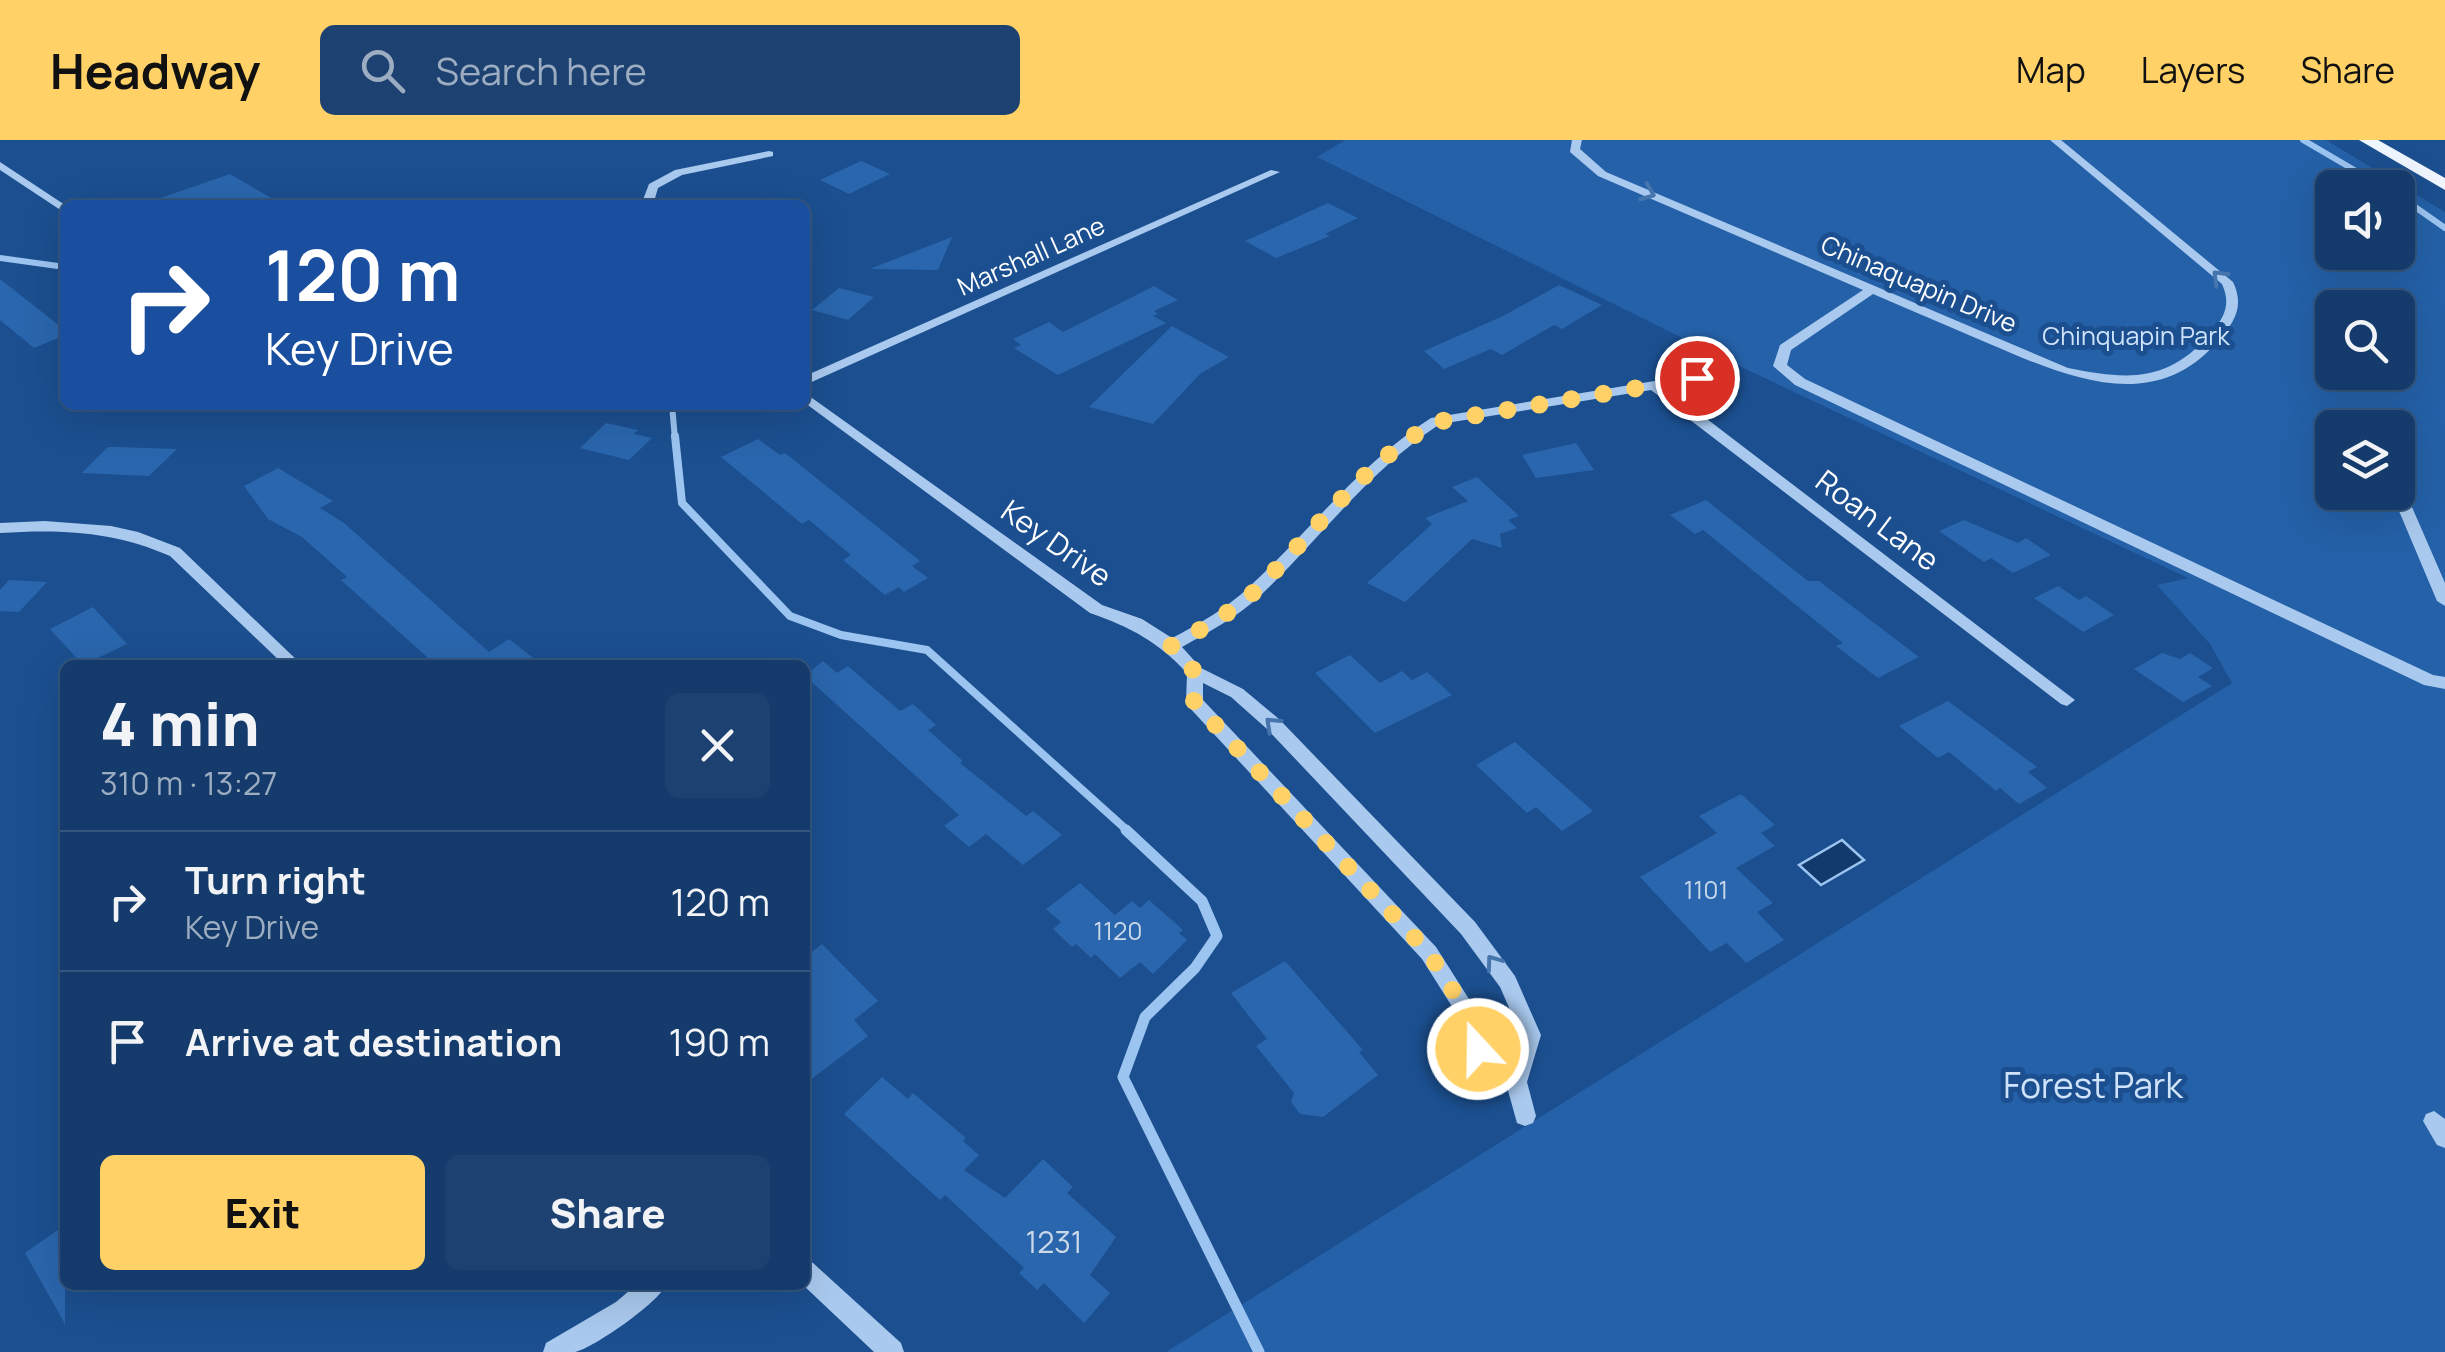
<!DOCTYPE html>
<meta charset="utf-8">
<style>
:root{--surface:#143b6b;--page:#1d4271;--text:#f1f3f6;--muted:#9dadc1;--line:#33557e;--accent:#ffd166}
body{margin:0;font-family:Manrope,sans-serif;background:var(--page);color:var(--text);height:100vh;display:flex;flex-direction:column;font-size:38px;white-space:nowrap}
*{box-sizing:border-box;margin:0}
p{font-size:32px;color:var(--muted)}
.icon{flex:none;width:55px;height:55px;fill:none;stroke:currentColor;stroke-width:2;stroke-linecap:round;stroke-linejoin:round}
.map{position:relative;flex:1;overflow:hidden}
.drawer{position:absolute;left:60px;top:520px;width:750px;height:630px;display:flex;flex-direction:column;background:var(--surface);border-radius:15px;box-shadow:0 10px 40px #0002,0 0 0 2px var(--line)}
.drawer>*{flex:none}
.top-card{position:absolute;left:60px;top:60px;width:750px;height:210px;border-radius:15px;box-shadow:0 10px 40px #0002,0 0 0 2px var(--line);background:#1a4fa0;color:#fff;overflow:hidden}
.tools{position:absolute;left:2315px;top:30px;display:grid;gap:20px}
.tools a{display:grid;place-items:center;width:100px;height:100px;border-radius:15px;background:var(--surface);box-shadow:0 10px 40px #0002,0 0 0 2px var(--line);font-size:50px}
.pin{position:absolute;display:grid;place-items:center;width:85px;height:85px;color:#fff;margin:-42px;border:5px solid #fff;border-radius:50%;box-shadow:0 2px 10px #0007}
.me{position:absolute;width:110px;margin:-55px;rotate:339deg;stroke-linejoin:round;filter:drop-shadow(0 0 8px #0008)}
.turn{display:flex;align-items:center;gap:35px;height:210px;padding:0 40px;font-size:45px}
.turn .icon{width:130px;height:130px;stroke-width:2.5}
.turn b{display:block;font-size:70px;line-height:85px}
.round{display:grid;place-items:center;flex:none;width:105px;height:105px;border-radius:15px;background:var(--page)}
.headline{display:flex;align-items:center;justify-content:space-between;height:170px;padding:0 40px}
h1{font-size:60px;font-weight:800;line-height:75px}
.button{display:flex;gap:20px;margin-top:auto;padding:20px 40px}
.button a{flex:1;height:115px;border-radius:15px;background:var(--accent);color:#111;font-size:40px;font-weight:800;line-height:115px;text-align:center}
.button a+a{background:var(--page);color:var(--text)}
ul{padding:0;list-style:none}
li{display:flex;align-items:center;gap:30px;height:140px;padding:0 40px;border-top:2px solid var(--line)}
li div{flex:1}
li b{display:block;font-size:38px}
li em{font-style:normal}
header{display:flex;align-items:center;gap:60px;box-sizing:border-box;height:140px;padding:0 50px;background:var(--accent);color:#111}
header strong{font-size:48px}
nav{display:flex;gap:55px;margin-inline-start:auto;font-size:35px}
.search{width:700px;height:90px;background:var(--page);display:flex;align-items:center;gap:25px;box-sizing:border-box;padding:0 35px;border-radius:15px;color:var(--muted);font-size:38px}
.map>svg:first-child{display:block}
</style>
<header>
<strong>Headway</strong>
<div class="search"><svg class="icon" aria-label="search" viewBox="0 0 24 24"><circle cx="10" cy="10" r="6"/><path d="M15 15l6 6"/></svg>Search here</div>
<nav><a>Map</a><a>Layers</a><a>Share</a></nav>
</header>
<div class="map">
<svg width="2445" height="1212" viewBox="0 0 2445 1212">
<rect width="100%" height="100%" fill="#1b4f8f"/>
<path fill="#2461a8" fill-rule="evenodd" d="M1345,0h981l119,72v1140h-1279l1066,-669 -22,-39 -53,-59 31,-7 -449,-212 -422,-209zM2332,48h66v64h-66zM2332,168h66v64h-66zM2332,288h66v64h-66z"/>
<path fill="#123a6d" stroke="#9cc4f0" stroke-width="2.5" d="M1842,700l22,20 -43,25 -22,-20z"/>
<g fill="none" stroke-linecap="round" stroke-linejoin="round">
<g stroke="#9cc4f0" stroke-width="6">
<path d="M2303,0l82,48"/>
<path d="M2398,55l47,33"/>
<path d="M0,118l65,9"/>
<path d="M672,265l3,34"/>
</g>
<path stroke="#9cc4f0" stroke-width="8" d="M675,296l7,67 108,113 51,19 86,15 202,182"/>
<path stroke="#9cc4f0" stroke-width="11" d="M1126,690l76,71 15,35 -22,32 -50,49 -22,60 136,275"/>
</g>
<g fill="#2a66ad">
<path d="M861,21l29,13 -41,20 -29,-14z"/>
<path d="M230,34l53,31h-133l-1,-3z"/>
<path d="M1328,63l30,15 -33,16 5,2 -54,22 -31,-17z"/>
<path d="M952,97l-14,33 -66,-1v-1z"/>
<path d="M0,139l65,51v5l-31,13 -34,-28z"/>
<path d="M1559,145l43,20 -40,24 -8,-4 -52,30 -11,-6 -47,20 -20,-18 79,-35z"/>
<path d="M1154,146l24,14 -24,11 4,3 -5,2 13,7 -108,52 -44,-27 7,-3 -8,-6 36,-17 14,10z"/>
<path d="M839,148l35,9 -26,23 -36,-10z"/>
<path d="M1172,186l57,31 -29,17 -47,50 -64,-17z"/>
<path d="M606,283l32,7 -4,4 18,4 -23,22 -49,-12z"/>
<path d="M758,299l22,16 5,-2 135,108 -8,5 16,12 -24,14 -5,-5 -14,8 -42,-35 8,-5 -42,-35 -7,4 -81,-67z"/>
<path d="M1576,303l18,27 -58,8 -14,-23z"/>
<path d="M108,307h7l62,2 -28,27 -67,-3z"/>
<path d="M278,328l55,33 -13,7 24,15 145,129 20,-13 33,26h-106l-95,-85 6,-3 -45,-40 -34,-18 -24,-33z"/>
<path d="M1477,337l42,39 -11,4 9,8 -17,6 2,14 -30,-9 -67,63 -38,-19 65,-59 -7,-6 43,-17 -16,-14z"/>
<path d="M1706,360l102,81h11l100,76 -41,21 -42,-32 7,-3 -140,-113 -8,4 -25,-19z"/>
<path d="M1964,380l54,23 8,-5 25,17 -38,18 -22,-15 -7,4 -45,-31z"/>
<path d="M9,440l38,2 -28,30 -19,-1v-21z"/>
<path d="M2058,446l21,14 7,-4 28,19 -31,17 -49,-34z"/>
<path d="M93,467l34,37 -44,21 -33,-36z"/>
<path d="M2162,513l18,6 10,-6 23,15 -15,9 14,9 -29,16 -49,-33z"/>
<path d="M1350,515l30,28 22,-12 10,9 15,-8 25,23 -77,38 -60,-60z"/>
<path d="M823,521l14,12 11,-7 52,45 13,-7 23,21 -8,5 35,31 -3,2 66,53 7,-5 29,24 -39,30 -37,-31 -17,13 -25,-21 15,-11 -154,-139z"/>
<path d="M1948,561l89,66 -9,5 19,16 -28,16 -19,-16 -4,3 -47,-39 -11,6 -39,-32z"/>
<path d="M1515,602l78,69 -31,20 -26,-24 -9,6 -51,-48z"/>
<path d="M1741,654l34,31 -14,8 14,13 -39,22 37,35 -16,9 27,28 -38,23 -19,-20 -17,9 -70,-75 77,-44 -18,-17z"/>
<path d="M1080,743l35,32 17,-14 8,7 9,-8 34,30 -4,3 8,7 -34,34 -13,-12 -20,16 -25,-24 -4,4 -15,-14 -4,3 -19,-18 8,-7 -15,-13z"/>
<path d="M822,804l56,57 -24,19 14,16 -63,48v-127z"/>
<path d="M1285,821l78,89 -4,2 19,23 -55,42 -23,-3 -9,-12 3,-9 -38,-47 11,-7 -36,-46z"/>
<path d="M882,937l26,22 5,-6 53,45 -3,3 16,14 -15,15 41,28 38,-39 30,28 -6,6 49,44 -26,38 20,18 -26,30 -40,-40 -7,7 -18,-17 5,-5 -79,-73 -5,5 -96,-86z"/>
<path d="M65,1085v99l-40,-71z"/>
</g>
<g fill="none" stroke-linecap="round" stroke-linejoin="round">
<g fill="#a9c9ee" fill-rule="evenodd">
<path d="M1572,0h10l-2,9 26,23 462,196c60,12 100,15 143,-35 14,-16 20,-29 11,-49l-172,-144h11l172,142c12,25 1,41 -16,60 -66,76 -156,32 -232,0 -37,-16 -75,-32 -112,-48l-82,56 -4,15 18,14 628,296 12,2v12l-21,-4 -629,-300 -22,-19 7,-21 83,-55 -265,-114 -28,-24z"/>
<path d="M769,11l4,1v4l-91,19 -24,13 -5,17h-12l8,-21 26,-14z"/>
<path d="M0,22l65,43v8l-65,-43z"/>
<path d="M1271,30l9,2 -475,213v-9z"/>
<path d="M1697,234l5,1v6l-37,6 410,313 -8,6 -6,-2 -410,-314 -211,34c-72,47 -119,114 -180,172 -23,21 -51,36 -78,51l19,21 42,21 36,30 196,203 40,54 26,59 -14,47 9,34 -3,7 -8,3 -8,-3 -10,-36 -36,-31 -13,-40 -36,-57 -234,-253 -2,-4 1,-29c-30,-32 -55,-45 -97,-60l-285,-210v-10l297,212 40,14 30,19c27,-14 55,-30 77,-51 62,-57 110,-123 182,-169zM1203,543l28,14 36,32 194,205 39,53 21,48 -10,29 -24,-21 -13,-36 -38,-60 -233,-247z"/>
<path d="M2398,346l7,5 40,92v23l-8,-5 -46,-109h7z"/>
<path d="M45,381l66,5 27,6 42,16 122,117h-18l-114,-109c-56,-25 -110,-27 -170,-23v-10z"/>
<path d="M2434,971l11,8v29l-8,-3 -14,-24 3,-7z"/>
<path d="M805,1119l8,4 88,80 3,9h-30l-71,-67h2z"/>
<path d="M636,1145h30c-7,17 -72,63 -91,67 -9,0 -22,0 -32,0l3,-9 70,-41z"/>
</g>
<path fill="#f0f6ff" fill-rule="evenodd" d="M2359,0h19l67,38v12z"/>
</g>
<defs><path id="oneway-chevron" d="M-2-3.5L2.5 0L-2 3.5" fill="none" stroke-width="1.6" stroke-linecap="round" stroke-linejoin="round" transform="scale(2.5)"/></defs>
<g stroke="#4674ac">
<use href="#oneway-chevron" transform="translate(1648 53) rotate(22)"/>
<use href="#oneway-chevron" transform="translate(2219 137) rotate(-135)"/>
<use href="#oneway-chevron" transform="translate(1272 584) rotate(-137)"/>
<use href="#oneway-chevron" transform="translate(1493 822) rotate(-126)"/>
</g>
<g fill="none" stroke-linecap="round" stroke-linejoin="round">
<path stroke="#ffd166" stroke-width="18" stroke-dasharray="0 32.4" d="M1478,909l-11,-36 -38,-60 -235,-251 1,-30 -24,-26c29,-16 59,-32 84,-55 58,-57 109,-129 181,-169l261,-44"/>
</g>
<g text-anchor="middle" stroke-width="10" stroke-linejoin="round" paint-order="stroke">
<g font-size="25" fill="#fff" stroke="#1b4f8f">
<text transform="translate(1031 116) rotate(-24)" y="9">Marshall Lane</text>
<text transform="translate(1919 144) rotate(23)" y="9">Chinaquapin Drive</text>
</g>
<g font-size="25" fill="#cfe3fa" stroke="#1b4f8f">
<text x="2136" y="205">Chinquapin Park</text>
</g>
<g font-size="25" fill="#cad9ea">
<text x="1706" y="759">1101</text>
<text x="1118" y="800">1120</text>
</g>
<g font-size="30" fill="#fff" stroke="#1b4f8f">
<text transform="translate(1877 381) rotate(37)" y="10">Roan Lane</text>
<text transform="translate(1056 404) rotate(35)" y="10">Key Drive</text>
</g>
<g font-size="30" fill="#cad9ea">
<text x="1054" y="1113">1231</text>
</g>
<g font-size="35" fill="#cfe3fa" stroke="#1b4f8f">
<text x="2093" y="958">Forest Park</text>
</g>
</g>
</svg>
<div class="tools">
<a><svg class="icon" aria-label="sound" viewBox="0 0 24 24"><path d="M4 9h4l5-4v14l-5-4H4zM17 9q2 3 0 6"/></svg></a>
<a><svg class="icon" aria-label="search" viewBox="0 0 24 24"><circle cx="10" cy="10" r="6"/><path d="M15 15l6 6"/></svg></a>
<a><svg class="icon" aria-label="layers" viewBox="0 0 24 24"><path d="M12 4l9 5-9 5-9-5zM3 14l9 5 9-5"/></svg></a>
</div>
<div class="pin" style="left:1697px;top:238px;background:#d93025"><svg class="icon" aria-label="arrive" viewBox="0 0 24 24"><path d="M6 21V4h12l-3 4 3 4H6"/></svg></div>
<svg class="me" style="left:1478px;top:909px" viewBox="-20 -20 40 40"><circle r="17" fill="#ffd166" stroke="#fff" stroke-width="3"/><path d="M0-11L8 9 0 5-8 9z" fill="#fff"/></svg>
<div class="top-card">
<div class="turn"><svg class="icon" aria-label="right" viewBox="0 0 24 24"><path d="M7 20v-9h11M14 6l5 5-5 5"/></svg><div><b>120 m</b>Key Drive</div></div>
</div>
<section class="drawer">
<div class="headline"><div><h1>4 min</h1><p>310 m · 13:27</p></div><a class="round"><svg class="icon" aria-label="close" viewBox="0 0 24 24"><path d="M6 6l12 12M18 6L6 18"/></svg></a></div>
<ul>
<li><svg class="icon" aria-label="right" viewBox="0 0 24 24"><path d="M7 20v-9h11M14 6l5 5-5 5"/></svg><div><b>Turn right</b><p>Key Drive</p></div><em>120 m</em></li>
<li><svg class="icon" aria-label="arrive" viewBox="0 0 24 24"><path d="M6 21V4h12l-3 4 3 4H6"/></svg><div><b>Arrive at destination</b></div><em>190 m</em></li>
</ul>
<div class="button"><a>Exit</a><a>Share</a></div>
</section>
</div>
